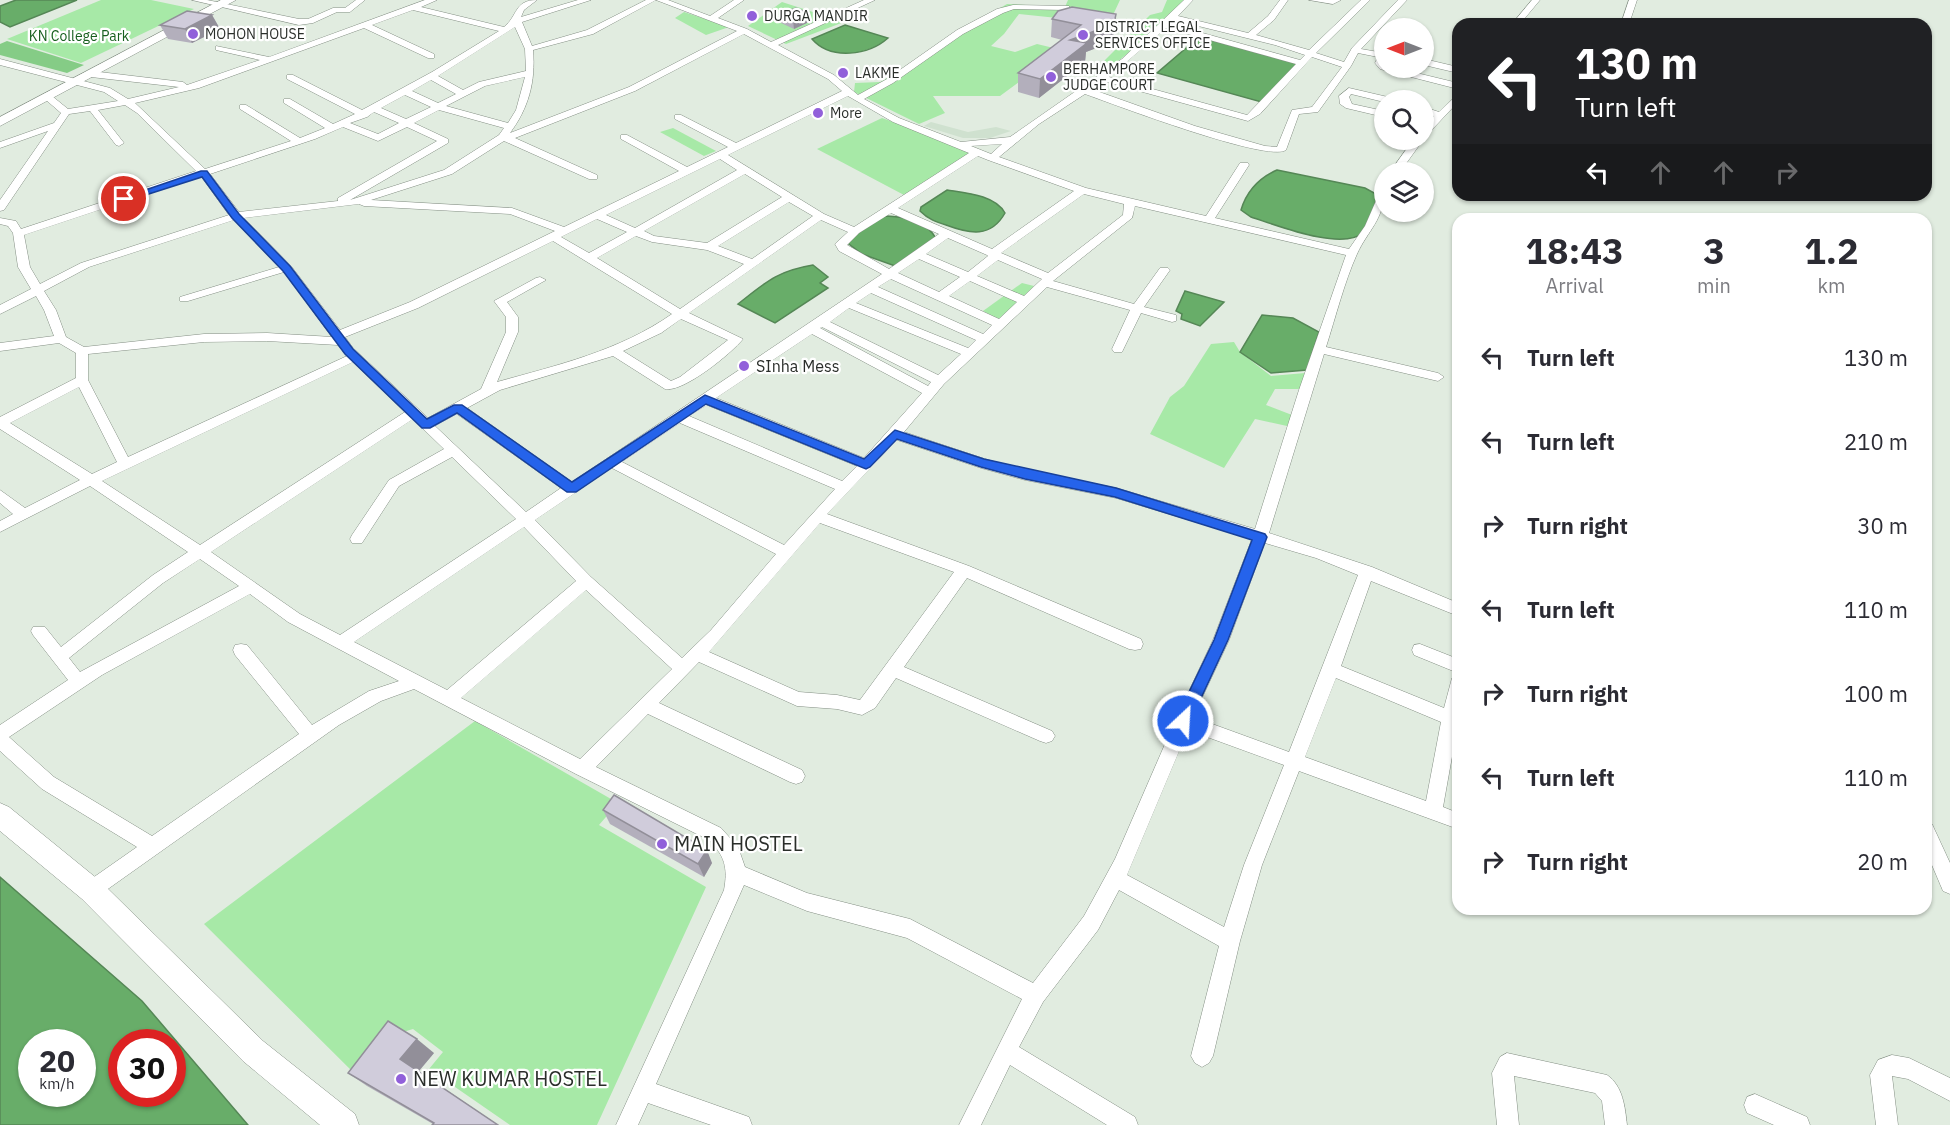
<!DOCTYPE html>
<style>
:root{--surface:#fff;--page:#f7f7f7;--text:#2b2b33;--muted:#7c7c81}
body{margin:0;font-family:"IBM Plex Sans",sans-serif;background:var(--page);color:var(--text);height:100vh;display:flex;flex-direction:column;font-size:22px;white-space:nowrap}
*{box-sizing:border-box;margin:0}
p{font-size:20px;color:var(--muted)}
.icon{flex:none;width:33px;height:33px;fill:none;stroke:currentColor;stroke-width:2;stroke-linecap:round;stroke-linejoin:round}
.map{position:relative;flex:1;overflow:hidden}
.sheet{position:absolute;left:1452px;top:213px;width:480px;height:702px;display:flex;flex-direction:column;background:var(--surface);border-radius:18px;box-shadow:0 2px 4px #0004}
.sheet>*{flex:none}
.banner{position:absolute;left:1452px;top:18px;width:480px;height:183px;border-radius:18px;box-shadow:0 2px 4px #0004;background:#202124;color:#fff;overflow:hidden}
.needle{width:39px;rotate:270deg}
.buttons{position:absolute;left:1374px;top:18px;display:grid;gap:12px}
.buttons a{display:grid;place-items:center;width:60px;height:60px;border-radius:50%;background:var(--surface);box-shadow:0 2px 4px #0004;font-size:30px}
.speed{position:absolute;left:18px;top:1029px;display:flex;gap:12px;font-size:30px;font-weight:700;text-align:center}
.speed>*{display:grid;place-content:center;width:78px;height:78px;border-radius:50%;background:var(--surface);box-shadow:0 2px 4px #0004;line-height:1}
.speed small{font-size:15px;font-weight:400}
.speed .limit{border:9px solid #d22;background:#fff;color:#111}
.pin{position:absolute;display:grid;place-items:center;width:51px;height:51px;color:#fff;margin:-26px;border:3px solid #fff;border-radius:50%;box-shadow:0 2px 6px #0007}
.me{position:absolute;width:66px;margin:-33px;rotate:25deg;stroke-linejoin:round;filter:drop-shadow(0 0 4px #0008)}
.turn{display:flex;align-items:center;gap:21px;height:126px;padding:0 24px;font-size:27px}
.turn .icon{width:78px;height:78px;stroke-width:2.5}
.turn b{display:block;font-size:42px;line-height:51px}
.lanes{display:flex;align-items:center;height:57px;padding:0 24px;background:#0003;justify-content:center;gap:30px;direction:ltr}
.lanes .off{opacity:.35}
.eta{display:flex;justify-content:space-evenly;align-items:center;height:102px;text-align:center}
.eta b{font-size:36px;font-weight:700;line-height:42px}
ul{padding:0;list-style:none}
li{display:flex;align-items:center;gap:18px;height:84px;padding:0 24px}
li div{flex:1}
li b{display:block;font-size:22px}
li em{font-style:normal}
.map>svg:first-child{display:block}
</style>
<div class="map">
<svg width="1950" height="1125" viewBox="0 0 1950 1125">
<rect width="100%" height="100%" fill="#e1ece0"/>
<path fill="#cfe1cf" d="M931,122l37,10 28,-5 15,4 -21,7h-27l-39,-12z"/>
<g fill="#a7e9a7">
<path d="M101,0h50l43,9 -113,54 -74,-24z"/>
<path d="M1068,0h52l-7,15 -46,4 -48,-5 -15,20 -13,12 24,6 22,-8 25,6 -62,46h-67l12,17 -26,11 -65,-32 1,-9 25,-1 38,-21 32,-24 57,-33 58,3z"/>
<path d="M1167,0h19l-34,34 -35,28 -15,1 48,-48 12,-3z"/>
<path d="M782,2l62,20 -58,22 -38,-18z"/>
<path d="M684,12l45,15 -23,8 -31,-17z"/>
<path d="M882,118l69,24 20,11 -67,42 -87,-46z"/>
<path d="M673,128l43,23 -12,5 -44,-24z"/>
<path d="M1022,283l12,3 -34,34 -17,-9z"/>
<path d="M1234,342l6,10 31,24 34,-3 -5,16h-25l-9,16 26,10 -5,11 -32,-7 -31,49 -74,-34 20,-37 14,-11 27,-42z"/>
<path d="M475,721l143,82 -19,22 107,62 -109,238h-87l-81,-56 14,-17 -30,-23 -10,3 -41,49 -158,-157z"/>
</g>
<path fill="#85cc86" d="M7,41l77,24 -17,8 -67,-18v-11z"/>
<g fill="#68ad69" stroke="#558756" stroke-width="1.5" fill-rule="evenodd">
<path d="M16,0h61l-67,27 -10,-5v-16z"/>
<path d="M845,25l43,13c-19,17 -57,23 -76,1z"/>
<path d="M1199,37l103,25 -37,41 -108,-30z"/>
<path d="M1277,170l88,18 11,6 3,8c-4,9 -8,23 -15,30 -21,20 -88,-7 -113,-15l-10,-7c6,-20 18,-32 36,-40z"/>
<path d="M947,190c19,3 48,5 58,23 -14,25 -35,21 -59,12 -10,-3 -18,-6 -26,-14l1,-4z"/>
<path d="M887,216c21,1 40,5 50,24l-42,26 -33,-12 -17,-13 32,-23z"/>
<path d="M813,265l15,12 -8,6 8,5 -53,35 -37,-19c28,-22 39,-33 75,-39z"/>
<path d="M1185,291l39,11 -24,24 -19,-7 1,-5 -6,-3z"/>
<path d="M1262,315l31,3 26,14 -12,38 -36,3 -31,-21z"/>
<path d="M0,877l142,124 106,124h-248zM32,1042h50v52h-50zM122,1042h50v52h-50z"/>
</g>
<g fill="none" stroke-linecap="round" stroke-linejoin="round">
<defs>
<g id="street">
<path d="M192,0h15l92,19h9l25,-11h12l11,-8h9l-15,12h-13l-24,11 -14,2z"/>
<path d="M425,0h12l-16,7 83,20c14,-11 10,-27 33,-27l-13,10 -3,7 57,-17h13l-69,22 10,24 55,-16 59,-30h22l42,16 24,-16h10l-26,18 29,11 24,13 93,-42h11l-97,45 56,30 24,20 29,-16 70,-49 40,-21 16,-4 56,1v4h-3l-52,-1 -11,4 -40,21 -70,49 -29,16 35,19 62,24 49,-5 112,-78 62,-59h9l-15,16 70,17 20,-17 12,-16h8l-14,20 -18,15 53,15 52,-50h9l-54,53 28,9 8,-14 46,-48h9l-46,49 23,4v15h12l62,15v6l-78,-20 -5,-6 3,-6 -20,-4 -7,13 -33,46 -19,2 -13,36c-18,13 -173,-46 -201,-56l-46,30 -40,33 87,31 120,28 34,-53h8l1,2 -34,53 134,31 16,-23 14,-32 5,-3c0,29 -16,39 -27,63 -13,29 -21,62 -31,93l112,26 6,4 -6,4 -114,-27 -55,179 103,34 86,36v13l-87,-35 -30,85 103,42 8,-30 6,-2v47l-15,84 15,6v16l-159,-58 -37,94 -22,76 -27,115 -4,7 -7,4 -7,-4 -4,-7 28,-110 -100,-56 -21,40 -55,72 -24,45 116,70 3,8h-31l-97,-60 -29,60h-22l63,-126 -115,-61 -100,-27 -63,-26 -88,199 93,33 3,8h-41l-63,-22 -10,22h-22l108,-235c4,-22 1,-34 -15,-50l-133,-66 -162,-85 -33,12 -42,24 -241,171 -7,3 -7,-3 -3,-6 3,-6 53,-37 -95,-58 -42,-38v-26l68,-45 -35,-45 -2,-4 2,-4h12l16,20 92,-72 35,-23 -98,-66 -90,46v-11l13,-7 -13,-11v-13l25,18 55,-28 -80,-51v-12l76,-39v-25l-17,-10 -59,8v-8l54,-7 -10,-26 -8,-14 -36,18v-9l31,-16 -13,-22 -5,-34 -5,-7 -8,-2v-6l16,3 5,8 175,-58 -59,-58 -12,-8 -27,5 26,33 -5,3 -3,-1 -26,-34 -21,3 -65,96 -4,1v-11l48,-69 -48,17v-6l54,-19 7,-10 -15,-13v-4h6l16,13 50,-8 -14,-9 -104,-27v-6l110,29 18,11 51,-12 -88,-10 -5,-3 5,-3 92,11 4,3 73,-25 -44,-10v-4l53,11zM656,0l81,31 -108,56 -119,46c18,-24 26,-51 23,-83l60,-16zM413,10l86,21 -67,41 -70,38 -69,-35h-6v4l68,35 -22,10 -43,-25h-6v4l41,25 -25,10 -54,-33h-6v4l51,32 -86,28 -70,-66 64,-15 165,-60 64,30h6v-4l-62,-29zM1174,20l101,25 30,10 -5,5 -130,-36zM515,27l10,22 1,22 -47,11 -16,8 -25,-14zM1166,28l130,36 -49,51 -138,-38zM744,34l84,45 14,12 -106,52 -55,-28h-6v4l53,28 -41,20 -60,-32h-6v4l58,32 -115,56 -52,-19 -141,-8 81,-26 52,-33 85,38h8v-4l-82,-37 120,-47zM1312,57l30,10 -30,40 -20,3 -15,37 -12,-1 -70,-20 -104,-37 12,-8 145,40 12,-7zM525,77l-9,33 -8,13 -62,-17 39,-20zM431,80l25,14 -18,9 -26,-12zM405,95l26,12 -25,12 -25,-11zM848,96l45,26 76,31 -115,74 -30,-13 -96,-59zM439,110l65,18 -5,7 -55,35 -94,30 98,-57v-4l-34,-16zM374,112l25,11 -21,11 -28,-11 17,-6zM343,127l35,14 29,-14 30,14 -99,57v3l-99,11 -29,-38 105,-35zM1002,144l-11,10 -20,-8zM978,156l10,4 86,31 -82,58 -94,-41zM720,159l17,11 -102,58 -29,-13zM745,174l37,23 -75,46 -53,-7 -10,-5zM201,176l28,39 -148,48 -41,21 -10,-17 -6,-32zM1084,194l40,10 -1,11 -75,58 -47,-20zM789,202l24,14 -61,43 -34,-13zM359,204l5,2 146,8 45,17 -145,71 -70,28 -49,-64 -47,-48zM1135,206l211,49 -47,135 -44,139 -139,-41 -91,-18 -40,-11 -81,-27 40,-48 103,-97 83,23 -18,39 2,3h8l19,-39 31,9 4,-1v-6l-32,-8 26,-37 -2,-2h-8l-26,36 -81,-23 79,-63zM891,213l48,21 -50,35 -42,-24 12,-12zM597,219l30,13 -38,21 -28,-16zM234,220l45,47 -99,30v4h8l96,-29 48,65 -65,-4 -63,1 -120,13 -18,-10 -10,-27 -12,-19 45,-24zM821,220l27,12 -13,12 4,7 43,23 -310,208 -105,-74 33,-18 113,-34 52,33c18,4 67,-36 78,-50l-54,-26zM636,236l16,6 55,8 37,14 -64,45 -83,-51zM948,238l39,17 1,1 -20,16 -42,-18zM553,241l119,73c-53,37 -114,51 -175,68l21,-50v-15l-11,-15 39,-22 -6,-3 -4,1 -42,23 12,16v15l-25,57 -53,29 -75,-70 -8,-11 73,-29zM919,259l41,18 -21,15 -41,-19zM998,260l44,19 -18,17 -47,-20zM891,279l101,46 -9,9 -105,-47zM970,281l47,21 -18,17 -50,-23zM871,293l105,47 -8,8 -112,-45zM849,308l112,46 -23,21 -108,-53zM681,319l47,21 -48,37 -9,4 -48,-30 38,-18zM822,327l109,55 -3,4 -108,-58zM812,334l110,59 -58,65 -148,-60zM267,341l71,4 9,11 -219,101 -40,-77v-26l116,-12zM353,362l52,50 -205,133 -98,-64zM79,387l38,75 -25,12 -82,-51zM707,405l150,61 -15,15 -153,-65zM457,414l104,74 -35,24 -91,-86zM413,419l31,30 -55,31 -37,55 -2,4 2,4h10l37,-57 53,-29 64,62 -176,116 -40,-21 -89,-62zM680,423l155,66 -51,56 -162,-83zM897,440l84,28 44,12 91,18 136,41 -39,101 -38,81 -60,138 -31,57 -51,67 -123,-64 -103,-26 -62,-26 -7,-20 -17,-19 -125,-61 52,-53 142,68 6,2 6,-2 3,-6 -3,-6 -143,-67 40,-41 98,44 40,3 25,6 13,-7 21,-30 144,63 6,2 6,-2 3,-5 -3,-5 -148,-64 63,-89 162,71 6,1 6,-1 2,-5 -2,-5 -172,-73 -142,-52zM612,468l164,86 -65,76 -29,28 -91,-81 -56,-57zM820,523l134,49 -94,128 -23,-5 -38,-3 -90,-40zM524,527l52,54 -129,109 -93,-48zM1265,543l51,15 42,17 -69,177 -96,-35 36,-77zM200,559l39,27 -159,86 -11,-14 94,-75zM586,590l86,79 -92,90 -119,-61zM250,594l38,28 111,59 -30,10 -57,34 -65,-80 -6,-1 -6,1 -2,5 2,5 64,79 -147,102 -98,-59 -45,-40 93,-62zM1336,678l105,44 -15,79 -121,-44zM1188,730l96,35 -40,100 -20,62 -97,-52z"/>
<path d="M1309,0h32l-8,4z"/>
<path d="M1532,0h8l-20,24h-8z"/>
<path d="M1629,0h8l-8,24h-8z"/>
<path d="M1688,20l3,1 1,3h-8z"/>
<path d="M1424,59l34,8v6l-34,-8z"/>
<path d="M1349,88l43,10 2,2 -10,2 -33,-8 -2,3 3,7 32,7v6l-38,-9 -6,-4 -1,-8z"/>
<path d="M1458,94v8l-31,33 -3,1v-8l10,-12 -10,-3v-6l15,5z"/>
<path d="M1413,140h10l-23,32h-10z"/>
<path d="M1420,644l38,15v14l-44,-18 -2,-5 2,-5z"/>
<path d="M1926,822l6,2 18,39v31l-7,-3 -17,-40z"/>
<path d="M1507,1053l100,22c16,11 18,32 20,50h-22l-3,-24 -7,-8 -81,-17 5,49h-22l-5,-52 8,-16z"/>
<path d="M1892,1055l17,3 41,20v23l-42,-22 -16,-3 6,49h-22l-6,-50 8,-15z"/>
<path d="M1755,1094l52,23 3,8h-36l-27,-12 -3,-8 3,-8z"/>
</g>
<g id="secondary">
<path d="M221,0h15l-236,126v-9z"/>
<path d="M0,803l9,4 91,74 163,160 92,73 4,11h-39l-77,-64 -161,-162 -82,-68z"/>
</g>
</defs>
<use href="#street" stroke="#848f84" stroke-width="1"/>
<use href="#secondary" stroke="#848f84" stroke-width="1"/>
<use href="#street" fill="#fff" fill-rule="evenodd"/>
<use href="#secondary" fill="#fff" fill-rule="evenodd"/>
</g>
<g fill="#b3afbc">
<path d="M808,13l1,9 -15,7 -13,-6 -1,-9z"/>
<path d="M1116,14l-2,18 -2,10 -26,10 -1,10 -46,36 -21,-6v-19l44,-33 -11,-3 1,-18z"/>
<path d="M212,15l8,14 -28,14 -24,-4 -8,-14z"/>
<path d="M603,810l109,53 -8,14 -94,-53z"/>
<path d="M434,1053l-15,18 79,54 -65,-1 -66,-38 -19,-13z"/>
</g>
<g fill="#928f99">
<path d="M808,13l1,9 -15,7 -1,-9z"/>
<path d="M1116,14l-2,18 -2,10 -26,10 -1,10 -46,36 1,-19 30,-39z"/>
<path d="M212,15l8,14 -28,14 -7,-14z"/>
<path d="M707,850l5,13 -8,14 -6,-13z"/>
<path d="M417,1039l17,14 -16,19 -18,-13z"/>
</g>
<g fill="#d0ccdb" stroke="#928f99" stroke-width="1.5">
<path d="M1072,7l44,7 -2,10 -44,16 17,3 -47,36 -22,-6 63,-48 -29,-6 6,-8z"/>
<path d="M796,8l12,5 -15,7 -13,-6z"/>
<path d="M187,11l25,4 -27,14 -25,-4z"/>
<path d="M614,795l93,55 -9,14 -95,-54z"/>
<path d="M388,1021l29,18 -17,20 98,66h-66l2,-2 -86,-50z"/>
</g>
<path fill="#2563eb" stroke="#184099" stroke-width="1.5" d="M201,171h6l32,43 51,52 63,83 74,70 27,-14h8l110,77 133,-87 159,64 31,-29 89,29 132,29 149,46 2,3 -39,103 -40,86 -5,1 -8,-6 39,-81 38,-100 -137,-43 -90,-18 -44,-12 -84,-28 -27,28 -4,2 -160,-65 -130,88h-9l-110,-79 -27,15h-8l-77,-74 -62,-83 -51,-53 -30,-41 -75,24 -8,-2z"/>
<g fill="#9160da" stroke="#fff" stroke-width="2">
<circle cx="752" cy="16" r="6"/>
<circle cx="193" cy="34" r="6"/>
<circle cx="1083" cy="35" r="6"/>
<circle cx="843" cy="73" r="6"/>
<circle cx="1051" cy="77" r="6"/>
<circle cx="818" cy="113" r="6"/>
<circle cx="744" cy="366" r="6"/>
<circle cx="662" cy="844" r="6"/>
<circle cx="401" cy="1079" r="6"/>
</g>
<g text-anchor="middle" stroke-width="4.5" stroke-linejoin="round" paint-order="stroke">
<g font-size="14" fill="#2a2e2a" stroke="#fff" text-anchor="start">
<text x="764" y="21">DURGA MANDIR</text>
<text x="1095" y="32">DISTRICT LEGAL<tspan x="1095" dy="16">SERVICES OFFICE</tspan></text>
<text x="205" y="39">MOHON HOUSE</text>
<text x="1063" y="74">BERHAMPORE<tspan x="1063" dy="16">JUDGE COURT</tspan></text>
<text x="855" y="78">LAKME</text>
<text x="830" y="118">More</text>
</g>
<g font-size="14" fill="#175f1e" stroke="#fff">
<text x="79" y="41">KN College Park</text>
</g>
<g font-size="16" fill="#2a2e2a" stroke="#fff" text-anchor="start">
<text x="756" y="372">SInha Mess</text>
</g>
<g font-size="20" fill="#2a2e2a" stroke="#fff" text-anchor="start">
<text x="674" y="851">MAIN HOSTEL</text>
<text x="413" y="1086">NEW KUMAR HOSTEL</text>
</g>
</g>
</svg>
<div class="buttons">
<a><svg class="needle" viewBox="-14 -14 28 28"><path d="M0-13l5 13h-10z" fill="#e53935"/><path d="M0 13l5-13h-10z" fill="#7c7c81"/></svg></a>
<a><svg class="icon" aria-label="search" viewBox="0 0 24 24"><circle cx="10" cy="10" r="6"/><path d="M15 15l6 6"/></svg></a>
<a><svg class="icon" aria-label="layers" viewBox="0 0 24 24"><path d="M12 4l9 5-9 5-9-5zM3 14l9 5 9-5"/></svg></a>
</div>
<div class="speed"><div>20<small>km/h</small></div><div class="limit">30</div></div>
<div class="pin" style="left:124px;top:199px;background:#d93025"><svg class="icon" aria-label="arrive" viewBox="0 0 24 24"><path d="M6 21V4h12l-3 4 3 4H6"/></svg></div>
<svg class="me" style="left:1183px;top:721px" viewBox="-20 -20 40 40"><circle r="17" fill="#2563eb" stroke="#fff" stroke-width="3"/><path d="M0-11L8 9 0 5-8 9z" fill="#fff"/></svg>
<div class="banner">
<div class="turn"><svg class="icon" aria-label="left" viewBox="0 0 24 24"><path d="M17 20v-9H6M10 6l-5 5 5 5"/></svg><div><b>130 m</b>Turn left</div></div>
<div class="lanes"><svg class="icon" aria-label="left" viewBox="0 0 24 24"><path d="M17 20v-9H6M10 6l-5 5 5 5"/></svg><svg class="icon off" aria-label="ahead" viewBox="0 0 24 24"><path d="M12 20V5M6 11l6-6 6 6"/></svg><svg class="icon off" aria-label="ahead" viewBox="0 0 24 24"><path d="M12 20V5M6 11l6-6 6 6"/></svg><svg class="icon off" aria-label="right" viewBox="0 0 24 24"><path d="M7 20v-9h11M14 6l5 5-5 5"/></svg></div>
</div>
<section class="sheet">
<div class="eta">
<div><b>18:43</b><p>Arrival</p></div>
<div><b>3</b><p>min</p></div>
<div><b>1.2</b><p>km</p></div>
</div>
<ul>
<li><svg class="icon" aria-label="left" viewBox="0 0 24 24"><path d="M17 20v-9H6M10 6l-5 5 5 5"/></svg><div><b>Turn left</b></div><em>130 m</em></li>
<li><svg class="icon" aria-label="left" viewBox="0 0 24 24"><path d="M17 20v-9H6M10 6l-5 5 5 5"/></svg><div><b>Turn left</b></div><em>210 m</em></li>
<li><svg class="icon" aria-label="right" viewBox="0 0 24 24"><path d="M7 20v-9h11M14 6l5 5-5 5"/></svg><div><b>Turn right</b></div><em>30 m</em></li>
<li><svg class="icon" aria-label="left" viewBox="0 0 24 24"><path d="M17 20v-9H6M10 6l-5 5 5 5"/></svg><div><b>Turn left</b></div><em>110 m</em></li>
<li><svg class="icon" aria-label="right" viewBox="0 0 24 24"><path d="M7 20v-9h11M14 6l5 5-5 5"/></svg><div><b>Turn right</b></div><em>100 m</em></li>
<li><svg class="icon" aria-label="left" viewBox="0 0 24 24"><path d="M17 20v-9H6M10 6l-5 5 5 5"/></svg><div><b>Turn left</b></div><em>110 m</em></li>
<li><svg class="icon" aria-label="right" viewBox="0 0 24 24"><path d="M7 20v-9h11M14 6l5 5-5 5"/></svg><div><b>Turn right</b></div><em>20 m</em></li>
</ul>
</section>
</div>
